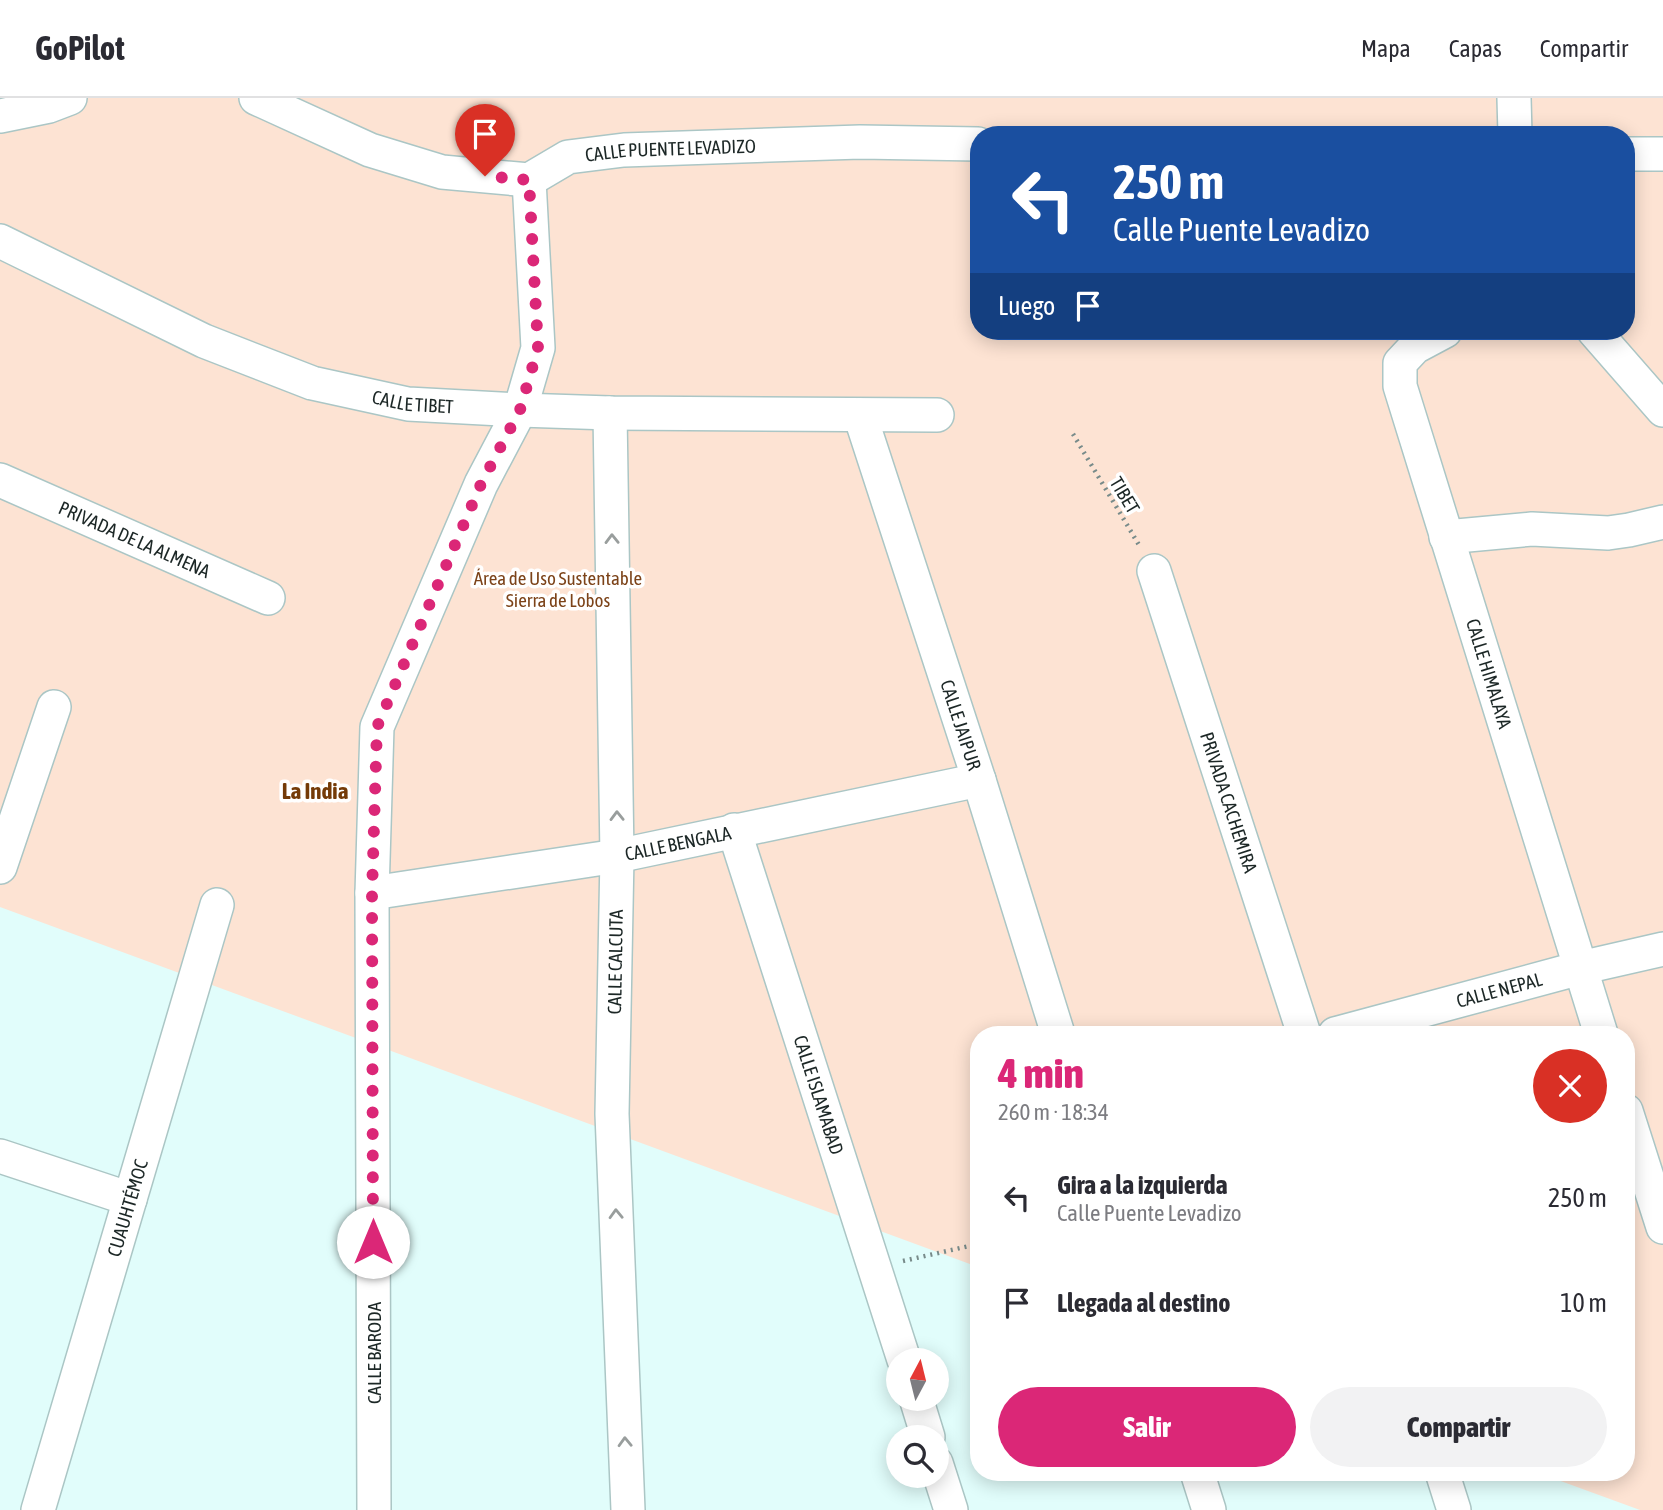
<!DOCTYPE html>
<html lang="es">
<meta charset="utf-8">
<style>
:root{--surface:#fff;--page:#f2f2f3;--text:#2b2b33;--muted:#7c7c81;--line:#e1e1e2;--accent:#db2777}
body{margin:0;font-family:"Asap Condensed",sans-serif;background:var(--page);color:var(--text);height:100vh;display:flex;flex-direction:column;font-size:26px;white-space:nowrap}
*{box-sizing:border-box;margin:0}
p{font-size:23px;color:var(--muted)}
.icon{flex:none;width:38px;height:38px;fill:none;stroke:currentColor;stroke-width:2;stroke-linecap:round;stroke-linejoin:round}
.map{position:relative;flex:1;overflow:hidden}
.side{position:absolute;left:970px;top:928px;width:665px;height:455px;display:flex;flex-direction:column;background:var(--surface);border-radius:28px;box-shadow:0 4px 18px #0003}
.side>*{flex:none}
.top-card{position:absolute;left:970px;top:28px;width:665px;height:214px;border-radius:28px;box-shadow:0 4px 18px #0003;background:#1a4fa0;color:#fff;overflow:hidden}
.needle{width:46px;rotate:7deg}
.buttons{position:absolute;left:886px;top:1250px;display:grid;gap:14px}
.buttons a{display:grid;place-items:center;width:63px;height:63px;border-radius:50%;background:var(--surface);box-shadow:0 4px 18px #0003;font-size:35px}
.pin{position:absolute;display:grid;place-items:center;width:60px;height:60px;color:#fff;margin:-72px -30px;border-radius:50% 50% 50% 0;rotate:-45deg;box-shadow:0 0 7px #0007}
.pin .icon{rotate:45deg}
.me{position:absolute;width:77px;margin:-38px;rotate:0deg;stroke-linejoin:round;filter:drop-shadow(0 0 5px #0008)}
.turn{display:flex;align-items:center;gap:24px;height:147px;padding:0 28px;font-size:32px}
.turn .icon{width:91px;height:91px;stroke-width:2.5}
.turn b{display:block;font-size:49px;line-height:60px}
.then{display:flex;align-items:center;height:66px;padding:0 28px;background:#0003;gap:14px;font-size:26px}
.round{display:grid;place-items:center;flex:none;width:74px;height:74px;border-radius:37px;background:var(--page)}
.head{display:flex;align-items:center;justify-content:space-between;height:119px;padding:0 28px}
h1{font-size:42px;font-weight:800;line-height:52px;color:var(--accent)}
.action{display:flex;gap:14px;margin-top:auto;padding:14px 28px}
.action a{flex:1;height:80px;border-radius:42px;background:var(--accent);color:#fff;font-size:28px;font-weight:800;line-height:80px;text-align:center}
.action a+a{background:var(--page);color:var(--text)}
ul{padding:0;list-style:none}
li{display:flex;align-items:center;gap:21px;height:105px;padding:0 28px}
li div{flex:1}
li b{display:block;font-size:26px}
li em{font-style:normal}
header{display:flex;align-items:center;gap:42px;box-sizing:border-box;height:98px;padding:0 35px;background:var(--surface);border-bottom:2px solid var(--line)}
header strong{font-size:33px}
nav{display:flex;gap:38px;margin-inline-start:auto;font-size:24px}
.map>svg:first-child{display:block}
</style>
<header>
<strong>GoPilot</strong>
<nav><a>Mapa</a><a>Capas</a><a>Compartir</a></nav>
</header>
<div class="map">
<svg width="1663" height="1412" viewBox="0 0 1663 1412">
<rect width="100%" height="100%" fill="#e1fdfb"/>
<path fill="#fde3d3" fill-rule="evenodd" d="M0,0h1663v1412h-23l-104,-38h90v-438h-648v233l-978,-360zM978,37h648v196h-648z"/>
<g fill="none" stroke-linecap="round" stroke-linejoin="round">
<defs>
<g id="street">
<path id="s1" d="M256,0l114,52 72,22 87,8 39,-23 56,-7 236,-8 118,2"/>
<path d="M1514,0l1,37"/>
<path d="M0,18l49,-10 21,-8"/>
<path d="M1626,56h37"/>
<path id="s2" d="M0,143l204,100 108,42 96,21 112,6 90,3 327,2"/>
<path id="s3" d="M1445,233l-30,16 -15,16v23l201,648"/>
<path d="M1594,233l69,79"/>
<path d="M610,315l7,443 -5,258 16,396"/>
<path id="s4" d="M860,317l119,365 79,254"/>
<path id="s5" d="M0,382l268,118"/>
<path d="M1446,439l86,-8 76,4 21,-3 34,-8"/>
<path id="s6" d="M1154,473l150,463"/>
<path id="s7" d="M734,732l170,530"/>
<path d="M0,769l54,-160"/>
<path id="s8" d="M372,795l245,-37 362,-76"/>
<path id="s9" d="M1335,936l245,-66 83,-19"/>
<path d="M1626,1013l37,116"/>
<path d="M0,1058l130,43"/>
<path d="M916,1300l12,39"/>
<path d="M936,1365l15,47"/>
<path d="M1197,1374l12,38"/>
<path d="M1442,1374l12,38"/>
<path id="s10" d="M38,1412l179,-605"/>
<path d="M374,1412l-2,-617 5,-166 104,-243 39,-74 18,-62 -9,-168"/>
</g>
</defs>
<use href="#street" stroke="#abc6c5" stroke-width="36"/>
<g stroke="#788b8a" stroke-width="4.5" stroke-dasharray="2 5" stroke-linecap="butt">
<path d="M1073,336l66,111"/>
<path d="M903,1163l75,-17"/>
</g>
<use href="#street" stroke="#fff" stroke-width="33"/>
</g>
<defs><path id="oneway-chevron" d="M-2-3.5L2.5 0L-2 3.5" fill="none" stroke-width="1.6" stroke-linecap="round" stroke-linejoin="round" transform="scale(1.75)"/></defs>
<g stroke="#999e9d">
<use href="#oneway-chevron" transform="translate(612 441) rotate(-91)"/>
<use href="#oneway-chevron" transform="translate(617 718) rotate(-91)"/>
<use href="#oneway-chevron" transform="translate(616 1116) rotate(-92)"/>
<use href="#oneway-chevron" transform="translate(625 1344) rotate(-92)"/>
</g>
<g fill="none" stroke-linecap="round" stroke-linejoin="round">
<path stroke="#db2777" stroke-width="12" stroke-dasharray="0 21.6" d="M373,1144l-1,-349 5,-166 104,-243 39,-74 18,-62 -9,-168 -44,-4"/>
</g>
<g text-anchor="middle" stroke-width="7" stroke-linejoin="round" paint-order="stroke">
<g font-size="19" fill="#1c2726" stroke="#fff">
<text dy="7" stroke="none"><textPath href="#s1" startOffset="436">CALLE PUENTE LEVADIZO</textPath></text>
<text dy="7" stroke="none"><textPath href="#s2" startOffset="446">CALLE TIBET</textPath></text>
<text transform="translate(1125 397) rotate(59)" y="7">TIBET</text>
<text dy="7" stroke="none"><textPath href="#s5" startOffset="147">PRIVADA DE LA ALMENA</textPath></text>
<text dy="7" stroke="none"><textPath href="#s3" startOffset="380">CALLE HIMALAYA</textPath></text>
<text dy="7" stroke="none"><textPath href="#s4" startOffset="326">CALLE JAIPUR</textPath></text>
<text dy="7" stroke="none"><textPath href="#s6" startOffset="243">PRIVADA CACHEMIRA</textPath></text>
<text dy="7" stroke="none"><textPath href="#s8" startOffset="310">CALLE BENGALA</textPath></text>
<text transform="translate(615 864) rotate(-89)" y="7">CALLE CALCUTA</text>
<text dy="7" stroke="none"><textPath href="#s9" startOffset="170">CALLE NEPAL</textPath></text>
<text dy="7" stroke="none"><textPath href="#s7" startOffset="278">CALLE ISLAMABAD</textPath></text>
<text dy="7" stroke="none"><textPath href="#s10" startOffset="315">CUAUHTÉMOC</textPath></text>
<text transform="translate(374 1255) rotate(-90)" y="7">CALLE BARODA</text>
</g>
<g font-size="19" fill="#7c4319" stroke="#fff">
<text x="558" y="487">Área de Uso Sustentable<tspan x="558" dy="22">Sierra de Lobos</tspan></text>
</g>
<g font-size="23" font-weight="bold" fill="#743a07" stroke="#fff">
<text x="315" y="701">La India</text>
</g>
</g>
</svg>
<div class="buttons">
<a><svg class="needle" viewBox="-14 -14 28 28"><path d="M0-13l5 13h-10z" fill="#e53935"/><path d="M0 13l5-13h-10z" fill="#7c7c81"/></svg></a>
<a><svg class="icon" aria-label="search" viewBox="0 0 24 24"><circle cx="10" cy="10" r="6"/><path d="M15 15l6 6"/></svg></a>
</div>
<div class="pin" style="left:485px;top:78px;background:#d93025"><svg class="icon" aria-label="arrive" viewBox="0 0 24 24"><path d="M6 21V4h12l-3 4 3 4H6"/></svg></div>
<svg class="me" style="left:373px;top:1144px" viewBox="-20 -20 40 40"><circle r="19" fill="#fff"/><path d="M0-13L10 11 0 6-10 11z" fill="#db2777"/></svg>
<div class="top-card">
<div class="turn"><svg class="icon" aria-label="left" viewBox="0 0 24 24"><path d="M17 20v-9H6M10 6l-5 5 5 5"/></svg><div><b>250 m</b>Calle Puente Levadizo</div></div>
<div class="then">Luego<svg class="icon" aria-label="arrive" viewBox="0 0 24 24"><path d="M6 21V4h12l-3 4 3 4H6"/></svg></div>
</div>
<section class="side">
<div class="head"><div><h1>4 min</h1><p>260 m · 18:34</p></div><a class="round" style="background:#d93025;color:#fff"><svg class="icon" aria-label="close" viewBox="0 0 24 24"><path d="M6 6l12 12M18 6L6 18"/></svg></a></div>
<ul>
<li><svg class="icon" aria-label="left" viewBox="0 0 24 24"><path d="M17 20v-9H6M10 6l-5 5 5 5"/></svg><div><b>Gira a la izquierda</b><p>Calle Puente Levadizo</p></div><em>250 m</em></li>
<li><svg class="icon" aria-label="arrive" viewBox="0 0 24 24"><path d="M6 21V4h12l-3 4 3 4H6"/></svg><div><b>Llegada al destino</b></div><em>10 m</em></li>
</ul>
<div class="action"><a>Salir</a><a>Compartir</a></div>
</section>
</div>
